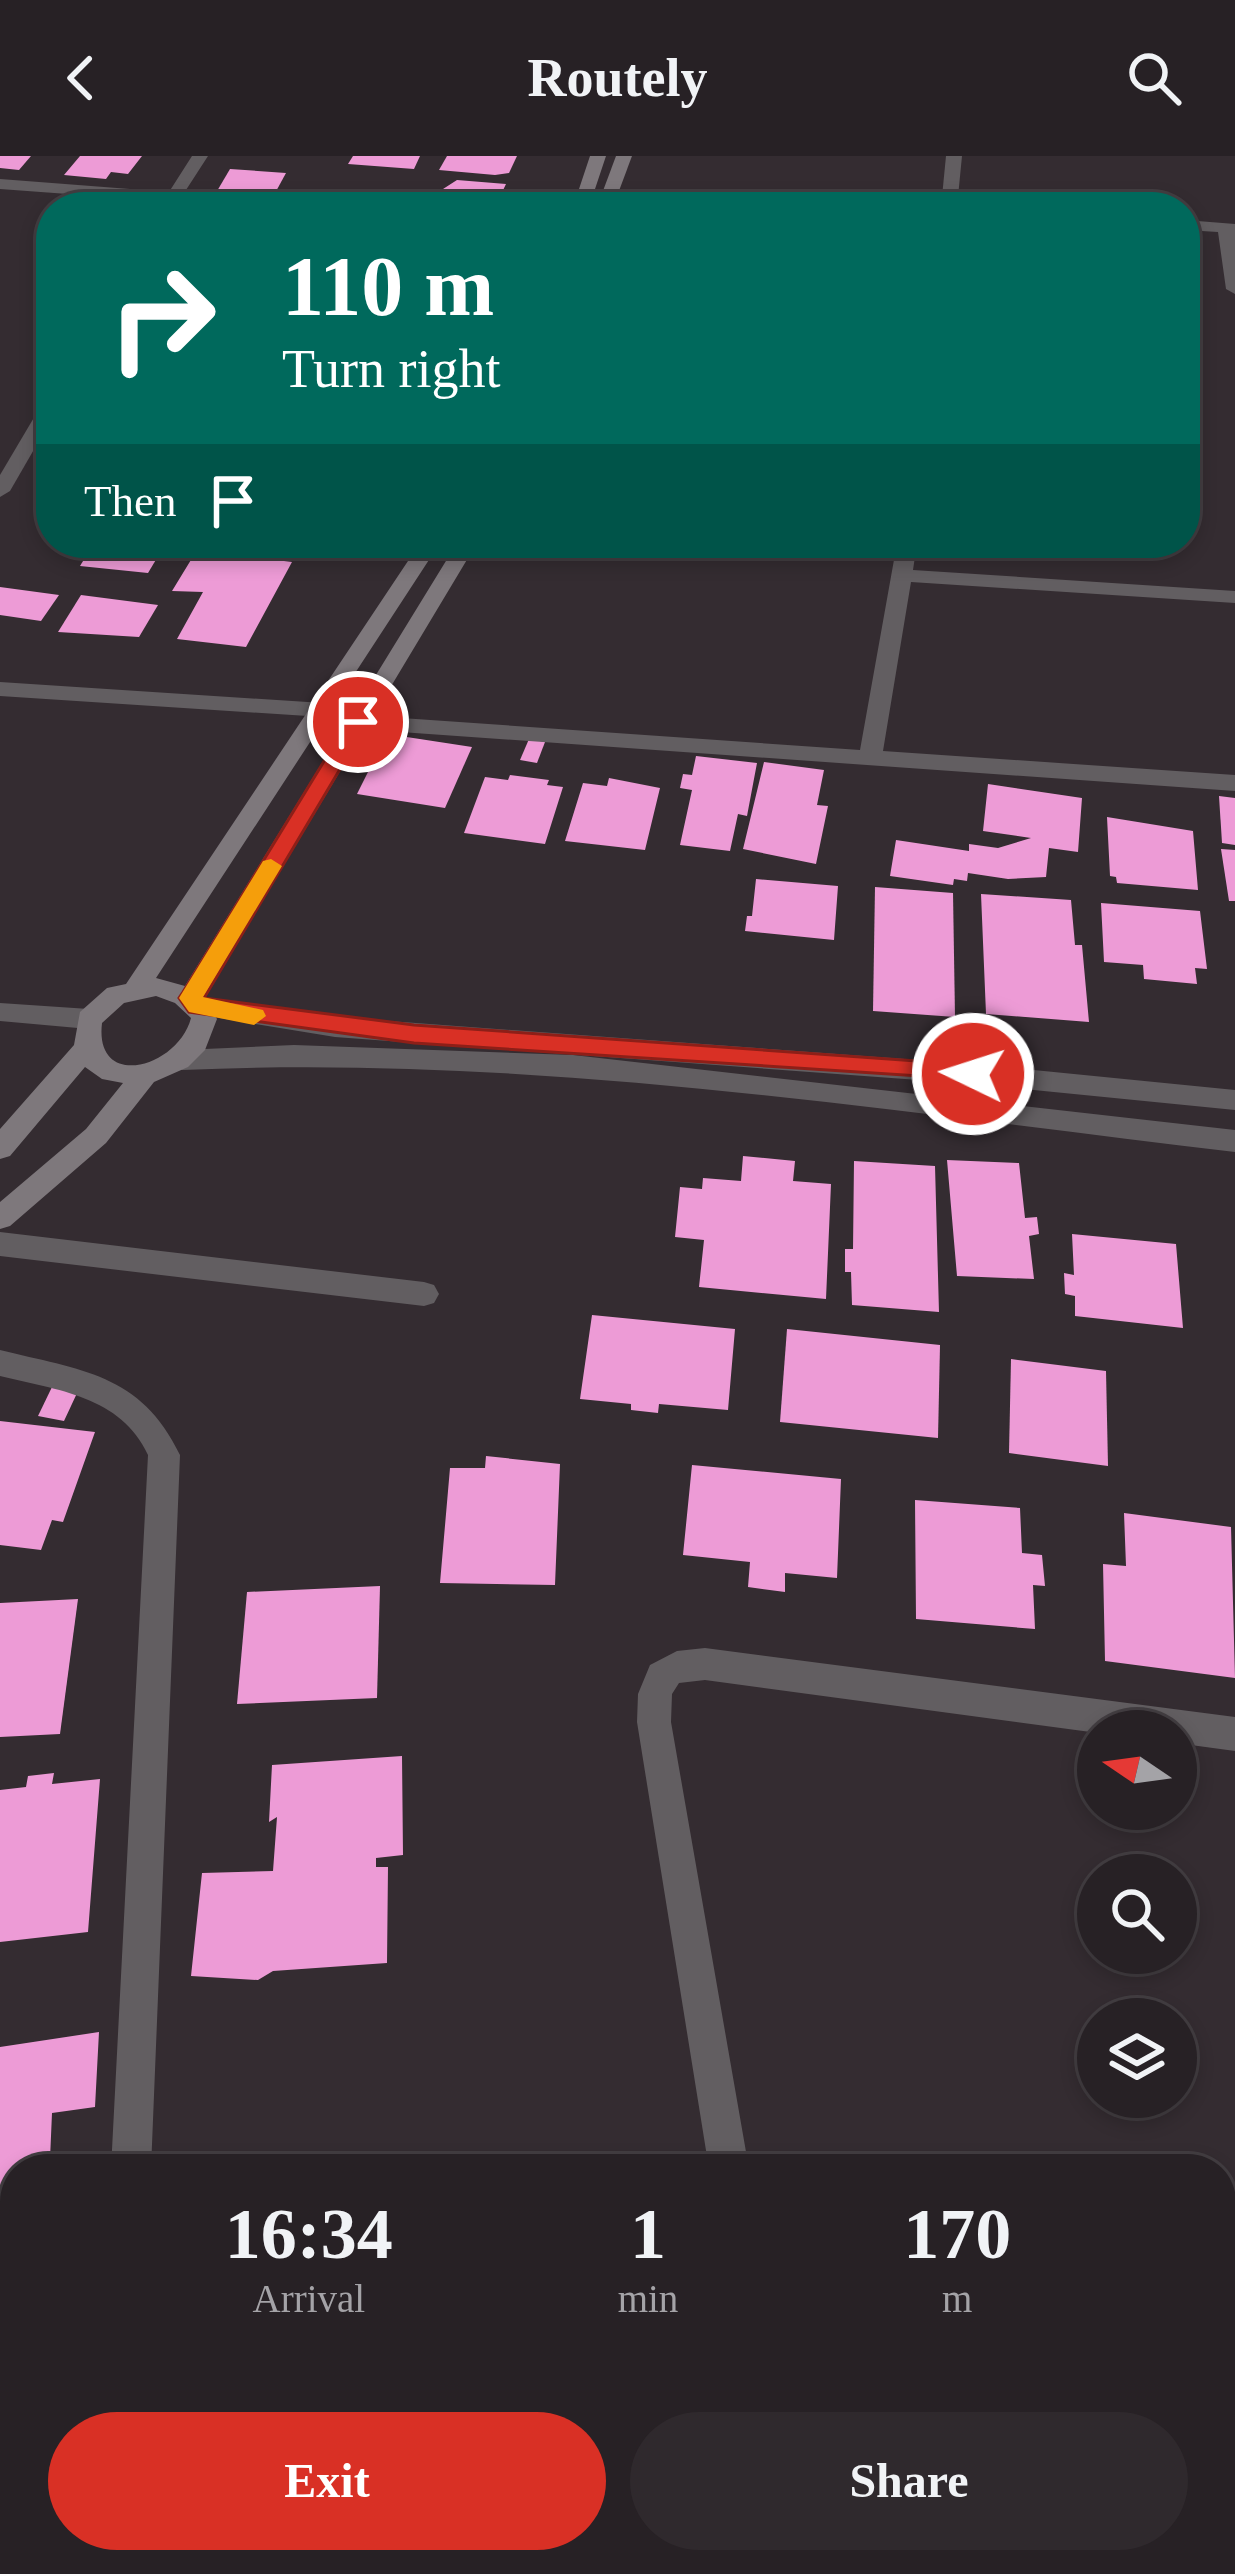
<!DOCTYPE html>
<style>
:root{--surface:#272125;--page:#2f292d;--text:#f1f3f6;--muted:#a4a3a7;--line:#433e42;--accent:#d93025}
body{margin:0;font-family:"Times New Roman",serif;background:var(--page);color:var(--text);height:100vh;display:flex;flex-direction:column;font-size:45px;white-space:nowrap}
*{box-sizing:border-box;margin:0}
p{font-size:39px;color:var(--muted)}
.icon{flex:none;width:66px;height:66px;fill:none;stroke:currentColor;stroke-width:2;stroke-linecap:round;stroke-linejoin:round}
.map{position:relative;flex:1;overflow:hidden}
.panel{position:absolute;left:0px;top:1998px;width:1236px;height:420px;display:flex;flex-direction:column;background:var(--surface);border-radius:48px 48px 0 0;box-shadow:0 6px 18px #0003,0 0 0 3px var(--line)}
.panel>*{flex:none}
.banner{position:absolute;left:36px;top:36px;width:1164px;height:366px;border-radius:48px;box-shadow:0 6px 18px #0003,0 0 0 3px var(--line);background:#00695c;color:#fff;overflow:hidden}
.needle{width:78px;rotate:283deg}
.fabs{position:absolute;left:1077px;top:1554px;display:grid;gap:24px}
.fabs a{display:grid;place-items:center;width:120px;height:120px;border-radius:50%;background:var(--surface);box-shadow:0 6px 18px #0003,0 0 0 3px var(--line);font-size:60px}
.pin{position:absolute;display:grid;place-items:center;width:102px;height:102px;color:#fff;margin:-51px;border:6px solid #fff;border-radius:50%;box-shadow:0 3px 12px #0007}
.me{position:absolute;width:132px;margin:-66px;rotate:274deg;stroke-linejoin:round;filter:drop-shadow(0 0 9px #0008)}
.turn{display:flex;align-items:center;gap:42px;height:252px;padding:0 48px;font-size:54px}
.turn .icon{width:156px;height:156px;stroke-width:2.5}
.turn b{display:block;font-size:84px;line-height:102px}
.then{display:flex;align-items:center;height:114px;padding:0 48px;background:#0003;gap:24px;font-size:45px}
.eta{display:flex;justify-content:space-evenly;align-items:center;height:204px;text-align:center}
.eta b{font-size:72px;font-weight:700;line-height:84px}
.button{display:flex;gap:24px;margin-top:auto;padding:24px 48px}
.button a{flex:1;height:138px;border-radius:72px;background:var(--accent);color:#fff;font-size:48px;font-weight:700;line-height:138px;text-align:center}
.button a+a{background:var(--page);color:var(--text)}
header{display:flex;justify-content:space-between;align-items:center;height:156px;padding:0 48px;background:var(--surface);font-size:54px;font-weight:700}
.map>svg:first-child{display:block}
</style>
<header><svg class="icon" aria-label="back" viewBox="0 0 24 24"><path d="M15 5l-7 7 7 7"/></svg>Routely<svg class="icon" aria-label="search" viewBox="0 0 24 24"><circle cx="10" cy="10" r="6"/><path d="M15 15l6 6"/></svg></header>
<div class="map">
<svg width="1235" height="2418" viewBox="0 0 1235 2418">
<rect width="100%" height="100%" fill="#342c31"/>
<g fill="#ed9bd6">
<path d="M0,0h31l-12,14 -19,-2z"/>
<path d="M80,0h62l-14,18 -17,-2 -5,7 -42,-4z"/>
<path d="M353,0h67l-6,13 -66,-5z"/>
<path d="M447,0h70l-8,17 -14,2 -56,-5z"/>
<path d="M230,13l56,4 -18,33 -58,-3z"/>
<path d="M457,24l49,4 -11,23h-51l7,-13 -8,-5z"/>
<path d="M94,387h72l-18,30 -68,-7z"/>
<path d="M197,394l95,12 -46,85 -69,-8 26,-47 -31,-1z"/>
<path d="M0,431l59,8 -18,26 -41,-6z"/>
<path d="M81,439l77,10 -19,32 -81,-5z"/>
<path d="M387,578l85,13 -27,61 -88,-14z"/>
<path d="M529,583l16,3 -8,21 -17,-3z"/>
<path d="M696,600l61,7 -10,53 -9,-2 -8,37 -50,-6 12,-55 -12,-2 3,-14 9,1z"/>
<path d="M764,606l60,8 -7,35 11,1 -12,58 -73,-15z"/>
<path d="M510,619l39,5 -2,5 16,2 -18,57 -81,-11 21,-56 23,3z"/>
<path d="M609,622l51,10 -15,62 -80,-9 18,-58 24,3z"/>
<path d="M988,628l94,14 -4,54 -29,-4 -3,29 -38,2 -40,-6 -1,8 -13,-2 -1,6 -63,-9 6,-36 73,11v-7l29,4 33,-10 -48,-7z"/>
<path d="M1219,640l16,2v47l-13,-2z"/>
<path d="M1107,661l86,14 5,59 -81,-7 -1,-6 -6,-1z"/>
<path d="M1221,693l14,1v51h-6z"/>
<path d="M756,723l82,7 -4,54 -89,-9 2,-15h5z"/>
<path d="M875,731l78,6 2,124 -82,-6z"/>
<path d="M981,738l90,6 4,45h7l7,77 -103,-8z"/>
<path d="M1101,747l99,8 7,58 -12,-1 2,16 -53,-5 -1,-14 -39,-3z"/>
<path d="M743,1000l52,5 -2,20 38,3 -5,115 -127,-12 5,-47 -29,-3 5,-50 22,2 1,-11 38,3z"/>
<path d="M947,1004l72,3 6,55 12,-1 2,17 -10,2 5,43 -77,-3z"/>
<path d="M854,1005l81,5 4,146 -87,-7 -1,-33h-6v-23h8z"/>
<path d="M1072,1078l104,10 7,84 -108,-12v-20l-10,-2 -1,-21 10,2z"/>
<path d="M592,1159l143,14 -7,81 -69,-6 -1,9 -27,-3v-6l-51,-5z"/>
<path d="M787,1173l153,16 -2,93 -158,-16z"/>
<path d="M1011,1203l95,12 2,95 -99,-13z"/>
<path d="M52,1231l26,4 -14,30 -26,-5z"/>
<path d="M0,1265l95,11 -32,90 -11,-2 -11,30 -41,-5z"/>
<path d="M486,1300l74,8 -5,121 -115,-2 10,-115h35z"/>
<path d="M692,1309l149,14 -4,99 -52,-5v19l-37,-5 2,-25 -67,-7z"/>
<path d="M915,1344l105,8 2,45 20,2 3,31 -12,-1 2,44 -119,-10z"/>
<path d="M1124,1357l107,14 4,151 -130,-17 -2,-97 23,2z"/>
<path d="M380,1430l-3,112 -140,6 10,-112z"/>
<path d="M78,1443l-18,135 -60,3v-134z"/>
<path d="M402,1600l1,99 -27,3v9h12l-1,96 -114,8 -15,9 -67,-4 11,-103 71,-2 4,-54 -8,5 3,-57z"/>
<path d="M54,1617l-2,11 48,-5 -12,153 -88,10v-152l26,-3 2,-11z"/>
<path d="M99,1876l-4,75 -43,6 -2,46 6,-1 -1,11h-40v120l-15,2v-244z"/>
</g>
<g fill="none" stroke-linecap="round" stroke-linejoin="round">
<path fill="#625e61" fill-rule="evenodd" d="M0,1076l424,50 10,3 5,9 -5,9 -10,3 -424,-50z"/>
<g fill="#625e61" fill-rule="evenodd">
<path d="M192,0h16l-33,51h-16l4,-6 -163,-12v-10l169,13z"/>
<path d="M946,0h16l-5,51h-16z"/>
<path d="M1185,64l50,4v70l-9,-5 -8,-57 -33,-2z"/>
<path d="M51,242v22l-41,71 -10,6v-22l42,-71z"/>
<path d="M897,387h20l-4,27 322,21v12l-324,-21 -28,169 352,24v16l-877,-62 -11,-7 11,-7 502,35z"/>
<path d="M0,526l323,21 11,7 -11,7 -323,-21z"/>
<path d="M198,841l137,20 638,47 262,26v20l-262,-26 -638,-47 -146,-24 -4,-7z"/>
<path d="M0,847l89,6 13,10 -13,10 -89,-8z"/>
<path d="M294,889l279,10 662,75v22c-350,-41 -700,-98 -1053,-82l-13,-10 13,-10z"/>
<path d="M0,1194c80,20 141,23 180,105l-29,714h-40l37,-714c-27,-59 -91,-65 -148,-79z"/>
<path d="M705,1492l530,69v34l-59,-8v-12l-78,2 -393,-53 -26,3 -7,11 -1,28 78,447h-40l-72,-447 1,-28 12,-29 27,-14z"/>
<path d="M1221,2195l14,2v42l-14,-2z"/>
<path d="M89,2403h44l-1,15h-44z"/>
<path d="M749,2403h44l2,15h-44z"/>
</g>
<g fill="#7e787c" fill-rule="evenodd">
<path d="M590,0h16l-17,51h-16z"/>
<path d="M616,0h16l-19,51h-16z"/>
<path d="M420,387h20l-284,435 29,8 272,-443h20l-273,455 13,21 -12,31 -17,17 -34,15 -48,61 -96,83 -10,3v-27l86,-73 37,-46 -21,-4 -17,-12 -75,89 -10,3v-30l74,-84 6,-33 27,-24 19,-4zM156,840l19,7 16,15c-13,50 -97,73 -89,5l22,-20z"/>
</g>
</g>
<path fill="#d93025" stroke="#8d1f18" stroke-width="3" d="M358,560l10,6 -164,276 210,27 559,40 12,9 -4,6 -567,-37 -225,-31 -10,-14 4,-6 165,-270z"/>
<path fill="#f59e0b" d="M271,703l11,7 -79,131 60,13 3,6 -12,9 -65,-13 -10,-14 84,-137z"/>
</svg>
<div class="fabs">
<a><svg class="needle" viewBox="-14 -14 28 28"><path d="M0-13l5 13h-10z" fill="#e53935"/><path d="M0 13l5-13h-10z" fill="#a4a3a7"/></svg></a>
<a><svg class="icon" aria-label="search" viewBox="0 0 24 24"><circle cx="10" cy="10" r="6"/><path d="M15 15l6 6"/></svg></a>
<a><svg class="icon" aria-label="layers" viewBox="0 0 24 24"><path d="M12 4l9 5-9 5-9-5zM3 14l9 5 9-5"/></svg></a>
</div>
<div class="pin" style="left:358px;top:566px;background:#d93025"><svg class="icon" aria-label="arrive" viewBox="0 0 24 24"><path d="M6 21V4h12l-3 4 3 4H6"/></svg></div>
<svg class="me" style="left:973px;top:918px" viewBox="-20 -20 40 40"><circle r="17" fill="#d93025" stroke="#fff" stroke-width="3"/><path d="M0-11L8 9 0 5-8 9z" fill="#fff"/></svg>
<div class="banner">
<div class="turn"><svg class="icon" aria-label="right" viewBox="0 0 24 24"><path d="M7 20v-9h11M14 6l5 5-5 5"/></svg><div><b>110 m</b>Turn right</div></div>
<div class="then">Then<svg class="icon" aria-label="arrive" viewBox="0 0 24 24"><path d="M6 21V4h12l-3 4 3 4H6"/></svg></div>
</div>
<section class="panel">
<div class="eta">
<div><b>16:34</b><p>Arrival</p></div>
<div><b>1</b><p>min</p></div>
<div><b>170</b><p>m</p></div>
</div>
<div class="button"><a>Exit</a><a>Share</a></div>
</section>
</div>
